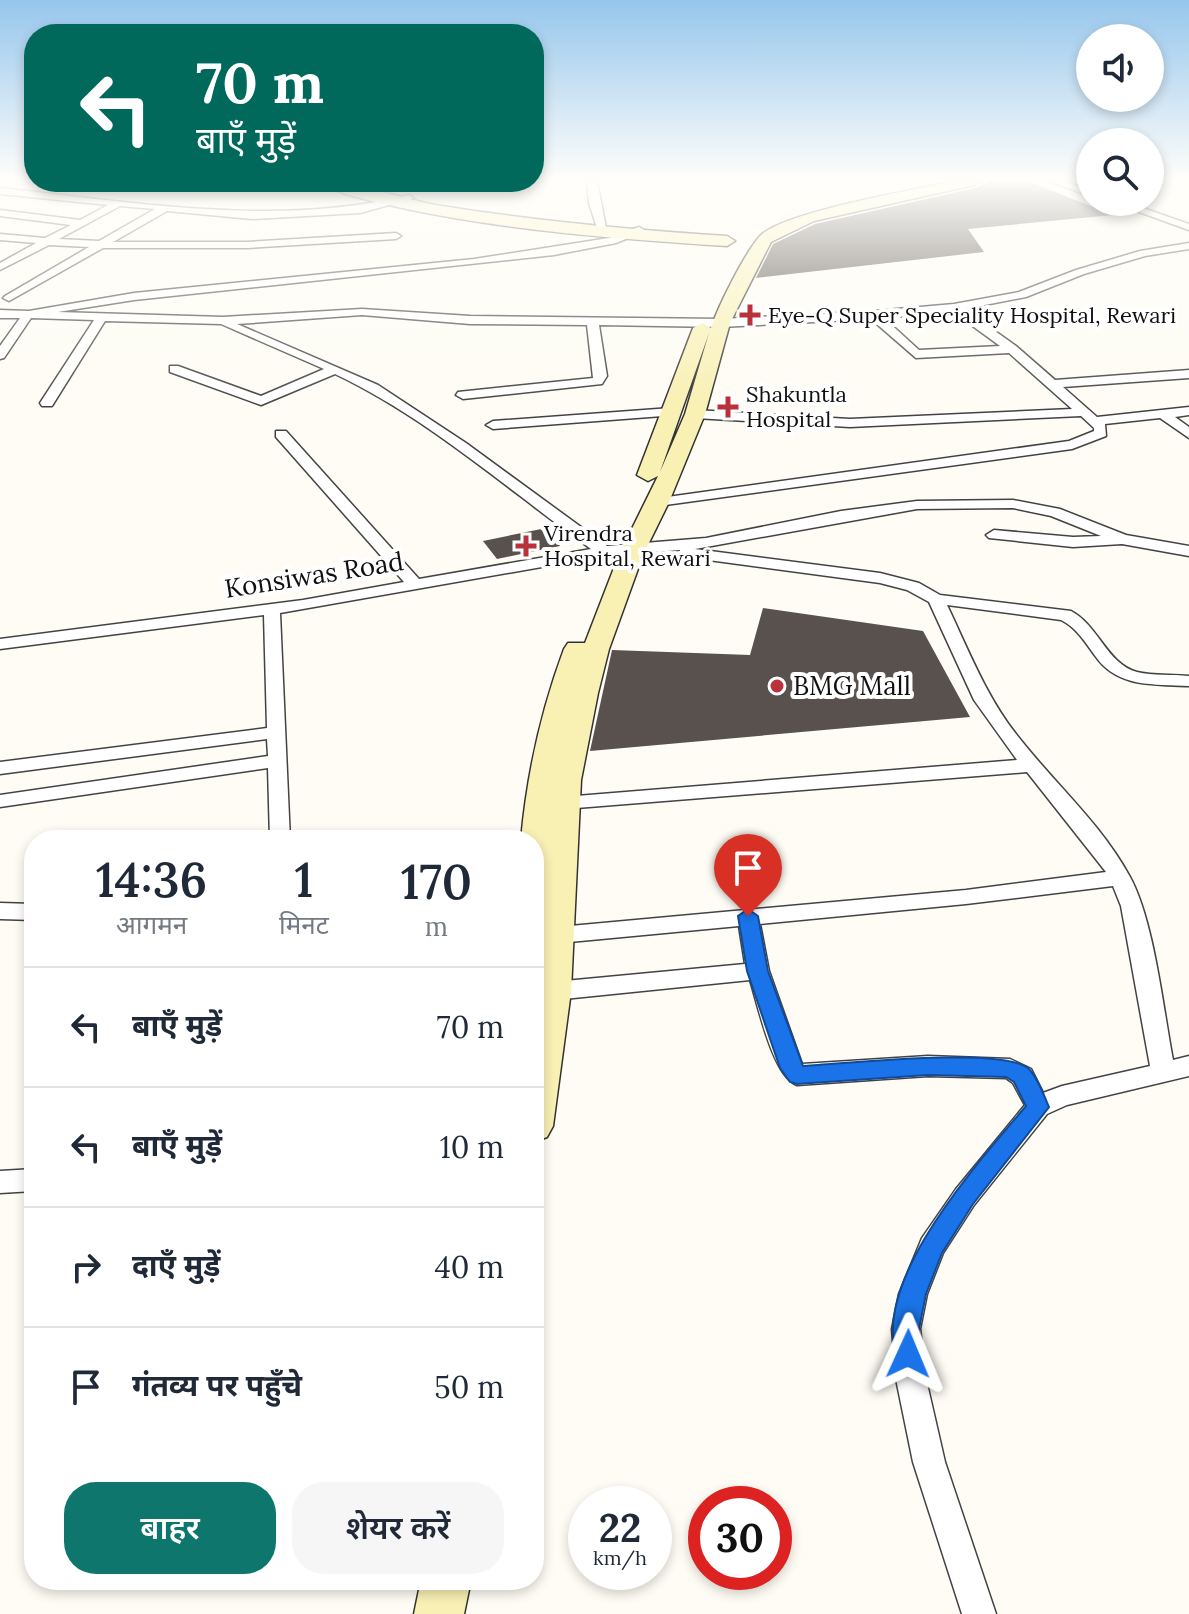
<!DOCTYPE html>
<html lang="hi">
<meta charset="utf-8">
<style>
:root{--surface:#fff;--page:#f6f6f7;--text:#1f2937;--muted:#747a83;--line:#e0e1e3;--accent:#0f766e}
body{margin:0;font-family:Lora,"Noto Sans Devanagari",serif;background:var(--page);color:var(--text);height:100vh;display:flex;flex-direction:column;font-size:30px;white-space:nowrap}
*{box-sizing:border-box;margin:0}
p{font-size:26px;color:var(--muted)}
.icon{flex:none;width:44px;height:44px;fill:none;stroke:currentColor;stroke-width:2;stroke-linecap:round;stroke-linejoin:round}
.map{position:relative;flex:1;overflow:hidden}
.side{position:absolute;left:24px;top:830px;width:520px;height:760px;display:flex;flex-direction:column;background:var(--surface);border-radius:32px;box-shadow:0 4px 12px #0003}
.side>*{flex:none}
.hud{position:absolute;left:24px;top:24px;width:520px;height:168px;border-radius:32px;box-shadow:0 4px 12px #0003;background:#00695c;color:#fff;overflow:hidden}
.tools{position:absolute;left:1076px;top:24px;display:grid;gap:16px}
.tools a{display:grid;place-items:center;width:88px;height:88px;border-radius:50%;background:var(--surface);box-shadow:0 4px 12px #0003;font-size:40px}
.speed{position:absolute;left:568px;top:1486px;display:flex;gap:16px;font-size:40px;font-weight:700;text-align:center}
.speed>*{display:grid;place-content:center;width:104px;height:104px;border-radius:50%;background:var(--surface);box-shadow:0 4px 12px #0003;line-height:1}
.speed small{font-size:20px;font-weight:400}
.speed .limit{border:12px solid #d22;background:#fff;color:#111}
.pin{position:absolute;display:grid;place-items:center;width:68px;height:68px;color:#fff;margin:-82px -34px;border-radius:50% 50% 50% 0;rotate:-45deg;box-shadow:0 0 8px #0007}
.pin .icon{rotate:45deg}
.me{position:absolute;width:88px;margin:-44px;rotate:1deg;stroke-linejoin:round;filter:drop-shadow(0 0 6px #0008)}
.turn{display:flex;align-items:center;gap:28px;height:168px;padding:0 40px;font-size:36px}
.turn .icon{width:104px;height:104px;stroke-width:2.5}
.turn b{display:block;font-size:56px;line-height:68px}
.eta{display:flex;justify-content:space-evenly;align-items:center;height:136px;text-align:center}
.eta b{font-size:48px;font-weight:600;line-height:56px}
.action{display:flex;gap:16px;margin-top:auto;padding:16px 40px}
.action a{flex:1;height:92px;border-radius:32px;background:var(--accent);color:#fff;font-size:32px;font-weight:600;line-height:92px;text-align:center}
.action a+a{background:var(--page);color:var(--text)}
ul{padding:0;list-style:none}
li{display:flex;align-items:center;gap:24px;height:120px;padding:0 40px;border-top:2px solid var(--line)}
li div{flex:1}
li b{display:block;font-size:30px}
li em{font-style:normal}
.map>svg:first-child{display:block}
</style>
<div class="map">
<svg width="1189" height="1614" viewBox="0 0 1189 1614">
<rect width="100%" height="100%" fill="#fefcf4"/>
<g fill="#58514d">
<path d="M992,181h36l85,34 -145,14 16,23 -228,26 17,-34 42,-20 160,-36z"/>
<path d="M546,528l14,18 -63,13 -14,-18z"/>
<path d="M763,608l160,23 47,86 -380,34 22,-101 138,5z"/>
</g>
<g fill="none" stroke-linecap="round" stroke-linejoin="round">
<defs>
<g id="minor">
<path d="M587,181h10l10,52 -9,-2 -9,-28z"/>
<path d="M1048,181h14l28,9v6z"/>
<path d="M0,188c136,14 275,40 409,7l5,3 -54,15 -108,6 -85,-8 -54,31h134l149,-9 5,3 -5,3 -149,9h-144l-94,53 -6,-3 2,-2 84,-49 -40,-2 -49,25v-7l36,-20 -36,-3v-6l45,4 26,-13 -71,-9v-6l80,10 28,-15 -108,-11zM120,206l35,3 -56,32 -40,-2z"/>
<path d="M1111,202h15l63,22v6z"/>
<path d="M639,227l5,3 -1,2 -27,11 -62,12 -420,45 -76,12 165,5 139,-8 108,7 251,3 153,-8 80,-7 65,-12 57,-22 64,-19 49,-8v6l-44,7 -61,18 -58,23 -62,12 52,37 39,34 134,-10v8l-126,9 34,30 92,-10v8l-14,2 14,10v11l-29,-20 -55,6 1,12 -34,13 -414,57 -5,-1v-6l416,-58 25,-10v-3l-13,-12 -231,11 -155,-9 -7,-4 7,-4 155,9 222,-10 -63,-56 -93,5 -45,-39 -150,8 -122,-2 8,51 -5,8 -139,15 -7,-4 2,-3 135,-14 -6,-53 -117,-1 -108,-9 -125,9 141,61 88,58 141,103 99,-8 135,-27 76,-10 96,-1 47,9 66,26 63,11v10l-67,-12 -49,3 -84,-9 -3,-3 8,-5 79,7 28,-1 -50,-20 -38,-8 -96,1 -222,40 185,24 39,10 21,12 131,16c27,14 36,53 66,61 16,4 35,2 52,4v10c-35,-2 -71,2 -93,-29 -11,-15 -19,-29 -35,-37l-114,-15c21,44 39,91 69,129 36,47 85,89 114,143 24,44 33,131 43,183l16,-4v20l-122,29 -20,9 -73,91 -31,48 -16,41 -7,35 6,50 19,83 51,152h-34l-49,-152 -17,-83 -4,-50 7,-35 23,-56 34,-49 69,-84 -12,-22 -7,-5 -78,-2 -131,9c-24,-8 -39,-80 -47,-105l-196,20 -8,-3 -4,-6 4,-6 8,-3 191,-18 -6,-38 -180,17 -8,-2 -3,-6 3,-6 8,-2 407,-37 140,-18 -79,-100 -463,37 -10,-6 10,-6 453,-37 -43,-60 -45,-98 -22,-12 -27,-7 -194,-26 -6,-2v-5l-76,6 -324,57 10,227h-20l-2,-72 -268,39v-12l268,-39 -1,-17 -267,35v-12l267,-34 -3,-113 -264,34v-10l303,-39 101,-18 -128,-145v-6h10l133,148 172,-30c-84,-60 -163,-131 -256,-175l-74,31 -91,-33v-6h8l83,30 63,-27 -103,-45 -116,-3 -53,85h-10l-2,-3 54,-83 -63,-2 -27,40 -4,1v-13l20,-28h-20v-8l29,1 105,-18 340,-34 135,-21zM952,311l48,35 -81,4 -35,-32zM1113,886l8,20 29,160 -88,20 -19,7 -12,-24 -21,-10 -82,-3 -126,8 -33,-93 -9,-47 206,-20z"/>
<path d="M671,408l5,1v6l-183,14 -7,-4 7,-4z"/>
<path d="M0,903l34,1v16l-34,-1z"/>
<path d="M34,1169v22l-34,2v-22z"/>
</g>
<g id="secondary">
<path d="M956,181h25l-7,4 -160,36 -43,21 -41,81 -25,91 -36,88 -26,53 -34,94 -11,44 -17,87 -10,211 -18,135 -6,11 -13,5v-134l10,-123 -10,3v-48h-13c6,-66 20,-129 43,-191l4,-6h17l34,-88 39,-79 -10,5 -11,-6 56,-147 9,-5 9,5c8,-24 34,-75 49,-92 23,-24 158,-47 196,-55zM709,333l-24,81 -25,58z"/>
<path d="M323,182c36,0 81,18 119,24 94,15 190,24 285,30l8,5 -8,5c-112,-7 -238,-17 -347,-43 -18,-5 -44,-9 -57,-21z"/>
<path d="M421,1580h50l-7,34h-50z"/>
</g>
</defs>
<use href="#minor" stroke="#434343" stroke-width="3"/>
<use href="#secondary" stroke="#323232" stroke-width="3"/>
<use href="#minor" fill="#fff" fill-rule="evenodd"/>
<use href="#secondary" fill="#f9f0b4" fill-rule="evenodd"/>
</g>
<linearGradient id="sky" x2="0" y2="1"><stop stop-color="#96c6ec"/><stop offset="0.44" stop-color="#fffefa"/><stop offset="1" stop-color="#fffefa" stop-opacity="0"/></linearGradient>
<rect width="1189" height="407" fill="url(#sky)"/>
<path fill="#1a73e8" stroke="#114b97" stroke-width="2" d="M748,909l10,7 10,55 35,95c39,-2 201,-20 226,3 9,9 15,27 20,38l-76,97 -31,49 -16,41 -7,35 3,25 -4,9 -10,3 -9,-3c-34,-78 81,-202 127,-257l-12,-24 -8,-5 -78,-2 -131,9 -7,-2 -10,-14 -33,-97 -9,-55z"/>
<g fill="#b8313b" stroke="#fff" stroke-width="3">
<path d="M746 303h8v8h8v8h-8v8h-8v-8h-8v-8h8z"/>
<path d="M724 395h8v8h8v8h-8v8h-8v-8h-8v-8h8z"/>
<path d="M522 534h8v8h8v8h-8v8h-8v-8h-8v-8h8z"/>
<circle cx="777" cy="686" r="8"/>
</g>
<g text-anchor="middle" stroke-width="8" stroke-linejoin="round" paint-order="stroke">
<g font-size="22" fill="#101010" stroke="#fff" text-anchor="start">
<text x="768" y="323">Eye-Q Super Speciality Hospital, Rewari</text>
<text x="746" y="402">Shakuntla<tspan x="746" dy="25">Hospital</tspan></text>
<text x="544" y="541">Virendra<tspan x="544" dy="25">Hospital, Rewari</tspan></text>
</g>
<g font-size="26" fill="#101010" stroke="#fff">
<text transform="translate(314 575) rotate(-9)" y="9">Konsiwas Road</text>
</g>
<g font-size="26" fill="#101010" stroke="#fff" text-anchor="start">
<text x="793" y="695">BMG Mall</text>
</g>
</g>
</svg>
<div class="tools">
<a><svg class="icon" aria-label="sound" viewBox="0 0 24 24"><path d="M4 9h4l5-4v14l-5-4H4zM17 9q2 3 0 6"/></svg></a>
<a><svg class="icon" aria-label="search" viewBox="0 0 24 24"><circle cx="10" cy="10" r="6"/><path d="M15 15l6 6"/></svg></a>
</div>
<div class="speed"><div>22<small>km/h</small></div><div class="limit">30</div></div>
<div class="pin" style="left:748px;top:916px;background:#d93025"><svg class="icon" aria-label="arrive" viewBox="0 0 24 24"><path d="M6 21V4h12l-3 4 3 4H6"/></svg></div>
<svg class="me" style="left:908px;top:1354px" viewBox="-20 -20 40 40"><path d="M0-17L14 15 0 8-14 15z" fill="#1a73e8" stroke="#fff" stroke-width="4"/></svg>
<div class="hud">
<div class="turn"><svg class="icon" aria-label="left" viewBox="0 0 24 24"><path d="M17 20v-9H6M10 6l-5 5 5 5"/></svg><div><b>70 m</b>बाएँ मुड़ें</div></div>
</div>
<section class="side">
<div class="eta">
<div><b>14:36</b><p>आगमन</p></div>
<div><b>1</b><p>मिनट</p></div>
<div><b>170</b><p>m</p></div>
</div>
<ul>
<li><svg class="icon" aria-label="left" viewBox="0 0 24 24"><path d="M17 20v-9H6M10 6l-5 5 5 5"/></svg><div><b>बाएँ मुड़ें</b></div><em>70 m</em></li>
<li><svg class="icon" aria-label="left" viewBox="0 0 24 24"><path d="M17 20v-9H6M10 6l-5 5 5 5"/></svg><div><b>बाएँ मुड़ें</b></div><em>10 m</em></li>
<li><svg class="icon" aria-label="right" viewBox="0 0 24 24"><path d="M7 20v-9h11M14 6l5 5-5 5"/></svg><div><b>दाएँ मुड़ें</b></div><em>40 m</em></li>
<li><svg class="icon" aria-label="arrive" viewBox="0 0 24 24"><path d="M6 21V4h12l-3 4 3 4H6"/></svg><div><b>गंतव्य पर पहुँचे</b></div><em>50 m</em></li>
</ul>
<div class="action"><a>बाहर</a><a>शेयर करें</a></div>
</section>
</div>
